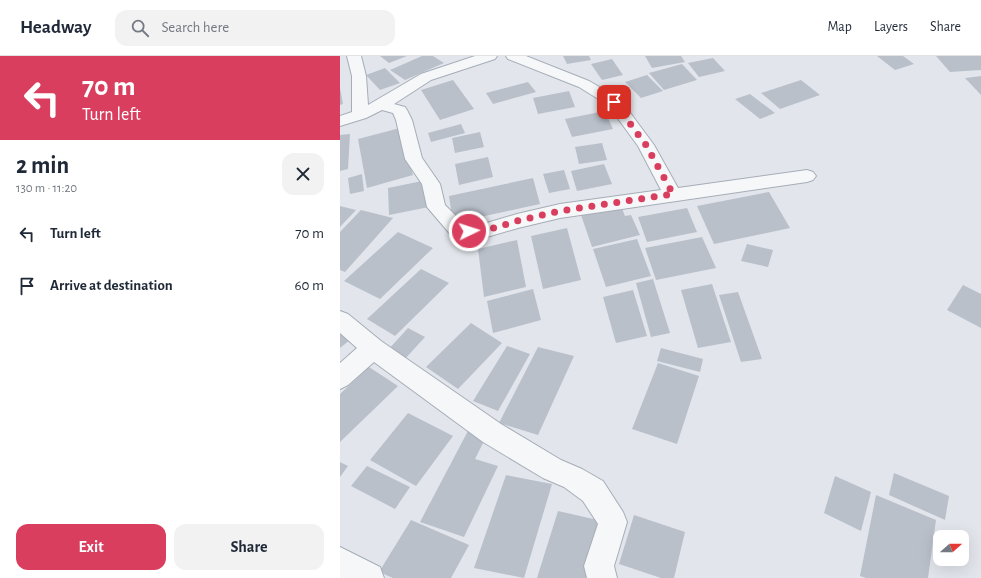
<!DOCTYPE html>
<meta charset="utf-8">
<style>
:root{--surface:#fff;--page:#f2f2f3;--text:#1f2937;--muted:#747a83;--line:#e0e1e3;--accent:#da3e5e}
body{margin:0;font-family:"Alegreya Sans",sans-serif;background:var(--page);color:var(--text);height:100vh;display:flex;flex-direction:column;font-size:15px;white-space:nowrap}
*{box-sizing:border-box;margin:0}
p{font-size:13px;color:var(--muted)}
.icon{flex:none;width:22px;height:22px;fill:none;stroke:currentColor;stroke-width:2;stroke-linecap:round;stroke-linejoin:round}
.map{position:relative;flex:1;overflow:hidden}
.panel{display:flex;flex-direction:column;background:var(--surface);width:340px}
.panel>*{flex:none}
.top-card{background:#da3e5e;color:#fff;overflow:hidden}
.needle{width:26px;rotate:69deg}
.fabs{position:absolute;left:593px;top:474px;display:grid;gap:8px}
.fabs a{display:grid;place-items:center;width:36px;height:36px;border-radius:8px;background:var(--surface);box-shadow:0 4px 16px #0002;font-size:20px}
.pin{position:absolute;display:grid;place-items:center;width:34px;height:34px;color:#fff;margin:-17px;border-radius:8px;box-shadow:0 2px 6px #0006}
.me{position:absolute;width:44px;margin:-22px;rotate:86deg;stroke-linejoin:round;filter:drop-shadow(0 0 3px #0008)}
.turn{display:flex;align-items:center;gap:14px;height:84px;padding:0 16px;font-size:18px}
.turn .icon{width:52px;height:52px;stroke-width:2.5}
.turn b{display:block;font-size:28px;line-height:34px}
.round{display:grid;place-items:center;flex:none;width:42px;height:42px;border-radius:12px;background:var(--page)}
.overview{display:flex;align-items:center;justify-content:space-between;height:68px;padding:0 16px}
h1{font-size:24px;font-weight:700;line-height:30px}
.button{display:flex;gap:8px;margin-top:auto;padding:8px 16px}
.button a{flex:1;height:46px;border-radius:12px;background:var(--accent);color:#fff;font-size:16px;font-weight:700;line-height:46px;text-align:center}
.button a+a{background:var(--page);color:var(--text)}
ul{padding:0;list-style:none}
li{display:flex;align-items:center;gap:12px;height:52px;padding:0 16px}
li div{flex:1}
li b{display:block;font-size:15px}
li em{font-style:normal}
header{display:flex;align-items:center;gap:24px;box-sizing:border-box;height:56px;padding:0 20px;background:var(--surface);border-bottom:1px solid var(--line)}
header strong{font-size:19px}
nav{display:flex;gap:22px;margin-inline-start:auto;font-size:14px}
.search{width:280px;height:36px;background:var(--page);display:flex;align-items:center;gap:10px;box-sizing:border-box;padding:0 14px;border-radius:12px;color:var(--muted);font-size:15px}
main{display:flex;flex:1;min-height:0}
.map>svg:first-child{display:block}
</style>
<header>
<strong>Headway</strong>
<div class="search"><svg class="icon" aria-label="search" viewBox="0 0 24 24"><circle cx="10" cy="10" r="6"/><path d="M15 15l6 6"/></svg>Search here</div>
<nav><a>Map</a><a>Layers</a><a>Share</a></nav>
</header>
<main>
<section class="panel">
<div class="top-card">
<div class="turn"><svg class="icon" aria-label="left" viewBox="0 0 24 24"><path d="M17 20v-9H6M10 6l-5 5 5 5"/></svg><div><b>70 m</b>Turn left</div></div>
</div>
<div class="overview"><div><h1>2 min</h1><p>130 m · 11:20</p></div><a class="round"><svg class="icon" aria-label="close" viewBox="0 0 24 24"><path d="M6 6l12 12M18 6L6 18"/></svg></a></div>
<ul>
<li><svg class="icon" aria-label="left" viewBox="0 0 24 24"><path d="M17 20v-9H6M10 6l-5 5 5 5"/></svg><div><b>Turn left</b></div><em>70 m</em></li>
<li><svg class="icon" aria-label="arrive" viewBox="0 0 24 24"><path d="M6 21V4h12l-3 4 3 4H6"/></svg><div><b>Arrive at destination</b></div><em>60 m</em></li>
</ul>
<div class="button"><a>Exit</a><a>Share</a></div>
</section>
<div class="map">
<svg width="641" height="522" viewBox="0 0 641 522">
<rect width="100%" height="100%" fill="#e2e6ec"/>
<g fill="#b9c0ca">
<path d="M40,0h27l-18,7z"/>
<path d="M82,0h11l11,7 -39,17 -15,-10z"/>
<path d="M223,0h26l2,4 -24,4z"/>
<path d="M305,0h36l4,6 -33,6z"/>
<path d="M537,0h26l11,8 -19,6z"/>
<path d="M596,0h45v14l-31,2z"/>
<path d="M373,2l12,13 -26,6 -11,-14z"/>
<path d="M272,3l11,16 -21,5 -11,-16z"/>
<path d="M342,8l15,16 -33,10 -15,-17z"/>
<path d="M45,12l15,15 -20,7 -14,-15z"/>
<path d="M307,19l16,16 -22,7 -16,-16z"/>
<path d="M641,20v19l-16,-17z"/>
<path d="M113,24l21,29 -34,11 -19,-30z"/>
<path d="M461,24l19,15 -40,14 -19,-16z"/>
<path d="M188,26l8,10 -43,12 -7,-11z"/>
<path d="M0,32l3,16 -3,1z"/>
<path d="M229,35l6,16 -37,7 -5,-16z"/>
<path d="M410,38l25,19 -15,6 -25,-20z"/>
<path d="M265,55l8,18 -41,8 -7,-18z"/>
<path d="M121,68l4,9 -34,9 -3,-9z"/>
<path d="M60,72l13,47 -46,13 -9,-49z"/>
<path d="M140,76l4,15 -29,6 -3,-15z"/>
<path d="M10,78l-2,35 -8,2v-36z"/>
<path d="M262,87l5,17 -28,4 -4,-17z"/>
<path d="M148,101l5,20 -34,8 -4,-21z"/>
<path d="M264,108l8,20 -35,7 -6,-20z"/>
<path d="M224,114l6,19 -21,4 -6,-19z"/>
<path d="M22,118l2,17 -14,3 -2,-16z"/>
<path d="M193,122l7,26 -87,19 -4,-27z"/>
<path d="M87,124l2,27 -40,8 -1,-27z"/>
<path d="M429,136l21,36 -76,16 -17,-38z"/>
<path d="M0,150l16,4 -16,17z"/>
<path d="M281,150l4,10 6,-1 9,20 -48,12 -11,-32z"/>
<path d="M347,152l10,24 -50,10 -9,-25z"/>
<path d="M21,154l32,8 -48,54 -5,-2v-38z"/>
<path d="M227,172l14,52 -38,9 -12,-53z"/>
<path d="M58,176l35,16 -53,51 -36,-18z"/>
<path d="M362,181l14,31 -60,12 -11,-32z"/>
<path d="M297,183l14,37 -45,11 -13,-38z"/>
<path d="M177,184l9,47 -42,10 -6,-48z"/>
<path d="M407,188l26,6 -5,17 -27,-6z"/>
<path d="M81,213l28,14 -54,53 -28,-17z"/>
<path d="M313,223l17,54 -19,4 -15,-54z"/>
<path d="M372,228l19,58 -33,6 -17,-58z"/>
<path d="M623,229l18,9v34l-34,-18z"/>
<path d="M193,233l8,31 -48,13 -6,-32z"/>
<path d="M293,234l14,46 -31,7 -13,-46z"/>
<path d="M398,236l24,67 -21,3 -22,-67z"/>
<path d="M131,267l31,20 -44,46 -32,-22z"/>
<path d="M68,272l17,9 -21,23 -17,-9z"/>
<path d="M0,277l10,7 -10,8z"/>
<path d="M167,290l23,8 -32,57 -25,-10z"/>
<path d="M198,291l36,9 -36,79 -39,-12z"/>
<path d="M321,292l42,11 -3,13 -43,-11z"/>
<path d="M318,307l41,13 -22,68 -45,-15z"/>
<path d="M29,311l29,19 -58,56v-48z"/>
<path d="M68,357l45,23 -37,50 -46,-26z"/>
<path d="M129,373l18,6 -12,24 23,7 -34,71 -44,-15z"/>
<path d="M0,406l8,4 -8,11z"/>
<path d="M27,410l43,21 -15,22 -44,-23z"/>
<path d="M554,417l55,23 -4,24 -56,-25z"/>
<path d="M166,419l46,9 -28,94 -50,-10z"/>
<path d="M495,420l36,16 -10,39 -37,-18z"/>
<path d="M536,439l60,25 -8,58h-62l-6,-2z"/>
<path d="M218,455l44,10 -15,57h-50z"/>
<path d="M294,459l51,17 -11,46h-13l-42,-14z"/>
<path d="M71,464l58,25 -18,33h-58l-14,-6z"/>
</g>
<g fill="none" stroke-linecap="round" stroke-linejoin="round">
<defs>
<g id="minor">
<path d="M7,0h14l5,20 2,29 53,-31 54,-18h22l-2,3 -64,21 -37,24 11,3 2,3 5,10 10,38 18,26 5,21 18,18 17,2 37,-11 43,-10 101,-14 -23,-44 -30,-41 -29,-18 -71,-28 -2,-3h20l63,25 31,18 34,46 24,43 129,-18 6,2 3,4 -3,4 -6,2 -247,36 -42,10 -38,11 -22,-2 -7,-2 -24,-28 -5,-23 -17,-25 -9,-39 -3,-7 -11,-3 -16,8 -26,8v-10l12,-4v-36z"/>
<path d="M0,255l8,3 33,27 120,83 60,36 21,9 21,12 20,31 4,10 -13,44 3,12h-30l-3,-12 14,-42 -15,-23 -19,-14 -21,-9 -60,-36 -109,-80 -26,23 -8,4v-26l17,-15 -17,-15z"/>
<path d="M0,491l40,20 4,11h-44z"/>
</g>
</defs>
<use href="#minor" stroke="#a6adb7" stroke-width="2"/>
<use href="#minor" fill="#f5f7f9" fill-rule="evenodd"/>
</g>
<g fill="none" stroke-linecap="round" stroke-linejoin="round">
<path stroke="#da3e5e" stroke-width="7" stroke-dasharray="0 12.6" d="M129,175l11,1 37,-11 43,-10 113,-17 -27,-49 -32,-43"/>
</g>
</svg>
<div class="fabs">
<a><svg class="needle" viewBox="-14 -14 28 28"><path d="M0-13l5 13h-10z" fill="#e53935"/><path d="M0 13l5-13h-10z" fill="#747a83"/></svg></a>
</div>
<div class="pin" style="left:274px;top:46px;background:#d93025"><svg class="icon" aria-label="arrive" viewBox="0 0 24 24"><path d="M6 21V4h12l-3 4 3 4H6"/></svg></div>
<svg class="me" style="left:129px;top:175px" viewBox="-20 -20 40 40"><circle r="17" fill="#da3e5e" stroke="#fff" stroke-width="3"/><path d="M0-11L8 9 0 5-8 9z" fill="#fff"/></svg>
</div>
</main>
